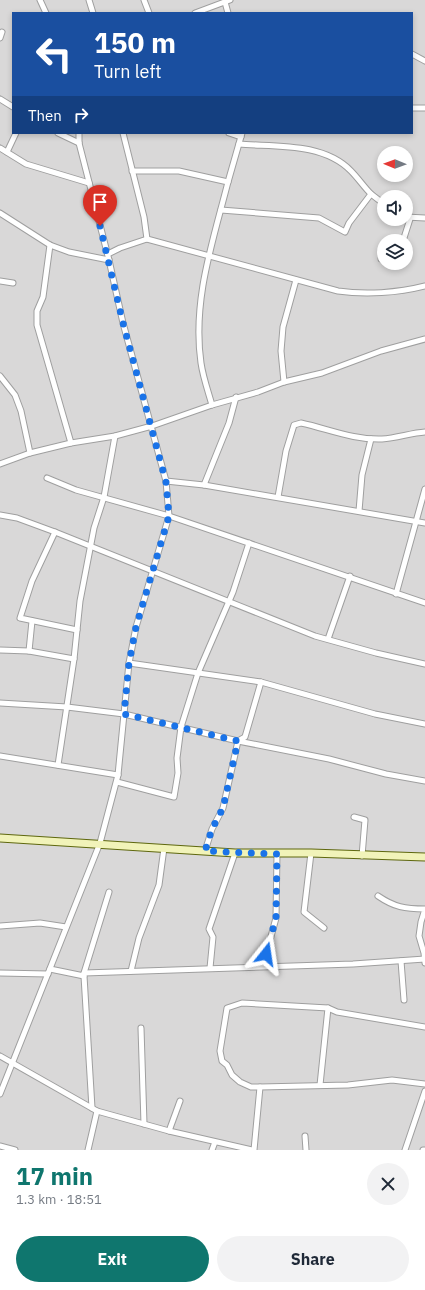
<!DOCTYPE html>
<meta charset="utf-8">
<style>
:root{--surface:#fff;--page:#f2f2f3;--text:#1f2937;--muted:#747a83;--accent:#0f766e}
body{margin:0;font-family:"IBM Plex Sans",sans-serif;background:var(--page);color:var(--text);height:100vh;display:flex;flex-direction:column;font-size:15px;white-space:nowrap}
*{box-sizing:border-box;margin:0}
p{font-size:13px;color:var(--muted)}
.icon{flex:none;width:22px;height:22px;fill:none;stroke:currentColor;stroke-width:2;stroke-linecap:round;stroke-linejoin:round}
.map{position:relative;height:1150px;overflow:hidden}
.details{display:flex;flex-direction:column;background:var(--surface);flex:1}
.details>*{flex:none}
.banner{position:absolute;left:12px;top:12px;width:401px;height:122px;border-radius:0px;box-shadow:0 2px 6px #0003;background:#1a4fa0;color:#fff;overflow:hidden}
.needle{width:26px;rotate:271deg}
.buttons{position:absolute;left:377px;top:146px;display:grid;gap:8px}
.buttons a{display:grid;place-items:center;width:36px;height:36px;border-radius:50%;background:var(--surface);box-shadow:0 2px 6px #0003;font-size:20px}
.pin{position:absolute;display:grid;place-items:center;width:34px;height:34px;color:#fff;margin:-41px -17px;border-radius:50% 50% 50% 0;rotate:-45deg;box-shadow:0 0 4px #0007}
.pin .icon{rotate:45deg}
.me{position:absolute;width:44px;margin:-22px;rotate:15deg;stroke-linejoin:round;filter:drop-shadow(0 0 3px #0008)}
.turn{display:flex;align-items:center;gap:14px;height:84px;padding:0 16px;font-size:18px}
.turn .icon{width:52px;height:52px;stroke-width:2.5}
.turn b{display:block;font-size:28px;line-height:34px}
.then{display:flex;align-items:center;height:38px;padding:0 16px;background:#0003;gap:8px;font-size:15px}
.round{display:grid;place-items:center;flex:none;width:42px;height:42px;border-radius:21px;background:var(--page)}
.head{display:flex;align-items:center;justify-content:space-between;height:68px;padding:0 16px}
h1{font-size:24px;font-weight:700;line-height:30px;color:var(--accent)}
.primary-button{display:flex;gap:8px;margin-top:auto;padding:8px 16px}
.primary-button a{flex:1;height:46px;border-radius:24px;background:var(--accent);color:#fff;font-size:16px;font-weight:700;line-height:46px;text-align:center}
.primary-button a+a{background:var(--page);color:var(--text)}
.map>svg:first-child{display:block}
</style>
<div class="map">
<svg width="425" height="1150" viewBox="0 0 425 1150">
<rect width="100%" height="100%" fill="#ece8e2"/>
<path fill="#d9d8d8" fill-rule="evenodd" d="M0,0h425v1150h-425zM13,13h399v120h-399zM384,153h22v22h-22zM384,197h22v22h-22zM384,241h22v22h-22z"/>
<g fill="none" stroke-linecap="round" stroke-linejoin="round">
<defs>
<g id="street">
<path d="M40,0l6,13"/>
<path d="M89,0l4,13"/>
<path d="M144,0l5,13"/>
<path d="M225,2l3,11"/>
<path d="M195,13l35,-13"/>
<path d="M0,38l2,-6"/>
<path d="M412,54l13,7"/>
<path d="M0,99l13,8"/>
<path d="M412,108h13"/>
<path d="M58,133l21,10"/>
<path d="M123,133l21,84 3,22 191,52c27,4 60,2 87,-5"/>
<path d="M229,133l12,4"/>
<path d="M0,148l26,16 63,19"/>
<path d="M7,152l9,-19"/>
<path d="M132,171h47l49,11c-15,59 -36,119 -27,181 2,14 7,28 11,42"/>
<path d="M228,182l14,-49"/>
<path d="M371,194l13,10"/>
<path d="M221,210l98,8 26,14 4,-9 22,-29c-7,-7 -13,-16 -20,-23 -28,-29 -77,-24 -112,-27"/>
<path d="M0,213l50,32 19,7 40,8"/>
<path d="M406,217l19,1"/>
<path d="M403,241l7,-22"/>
<path d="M50,245l-7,52 -6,14v14l34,118"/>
<path d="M108,254l12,-6 27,-9"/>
<path d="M381,259h3"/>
<path d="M0,281l13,2"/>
<path d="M0,376l15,19 6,16 9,42"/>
<path d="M284,382l-3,-31 2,-24 13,-47"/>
<path d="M0,464l30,-11 41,-10 44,-7 37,-10 60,-21 46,-13 26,-10 38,-9 59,-22 44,-12"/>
<path d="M47,478l29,12 93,26 256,87"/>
<path d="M166,481l38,4 221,38"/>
<path d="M204,485l25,-62 7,-26"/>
<path d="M278,497l8,-46 8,-26 7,-2c28,6 52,17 81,16 15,-1 29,-6 43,-7"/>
<path d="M359,511l3,-36 9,-36"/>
<path d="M0,515l17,3 38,14 260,104 61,17 49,11"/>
<path d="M55,532l-23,49 -12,37 57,12"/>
<path d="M396,594l29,-105"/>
<path d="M328,639l22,-63"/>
<path d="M0,650l29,1 45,8"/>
<path d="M29,651l3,-30"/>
<path d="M129,663l132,19 114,32 50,10"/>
<path d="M0,703l67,4 57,7 114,27 91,18 57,15 39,7"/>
<path d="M0,756l118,19"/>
<path d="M58,765l16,-106 6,-58 14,-73 10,-31 11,-61"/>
<path d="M117,782l57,15 4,-24 -1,-15 4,-31 17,-54 35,-81 16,-49"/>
<path d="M354,817l11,3 -3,36"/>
<path d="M205,851l7,-22 11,-21 15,-67 7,-4 16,-55"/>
<path d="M311,853l-7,59 20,16"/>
<path d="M378,896c16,11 27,13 47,13l-4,13 -2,14 5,17 1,10"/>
<path d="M0,926l40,-3 26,4"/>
<path d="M401,961l3,39"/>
<path d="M263,966l13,-48 1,-65"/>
<path d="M210,968l3,-31 -4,-8 26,-76"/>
<path d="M50,969l34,7v-3l269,-9 72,-5"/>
<path d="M131,971l8,-33 20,-53 5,-37"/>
<path d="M0,973l48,1"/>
<path d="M84,973l25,-81"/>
<path d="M84,976l8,132"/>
<path d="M141,1028l3,96"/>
<path d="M0,1056l97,55 72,20 83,19"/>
<path d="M320,1085l8,-77 9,4 88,15"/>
<path d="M260,1087h-9l-11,-5 -8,-7 -5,-10 -5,-4 -2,-10 7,-43 15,-5 86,5"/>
<path d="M0,1094l100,-251 18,-68 11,-112 7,-36 33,-111 -3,-35 -43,-158 -14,-63 -30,-117v-10"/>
<path d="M169,1131l11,-30"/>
<path d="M305,1136l1,14"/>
<path d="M0,1146l15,4"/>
<path d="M88,1150l9,-39"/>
<path d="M212,1150l3,-8"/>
<path d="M254,1150l6,-63 88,-2 44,-5 33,4"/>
<path d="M405,1150l20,-59"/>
<path d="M423,1150h2"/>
</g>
<path id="secondary" d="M0,838l235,15h76l114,4"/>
</defs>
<use href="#street" stroke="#9f9f9f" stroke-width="7"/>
<use href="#secondary" stroke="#5e670e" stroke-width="9"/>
<use href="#street" stroke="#fff" stroke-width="5"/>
<use href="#secondary" stroke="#f1f3b9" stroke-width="7"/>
</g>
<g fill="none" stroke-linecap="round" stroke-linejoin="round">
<path stroke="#1a73e8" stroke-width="7" stroke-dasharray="0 12.6" d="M100,226l23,97 43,159 3,34 -33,111 -7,36 -5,51 114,27 -15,67 -11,21 -7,22 72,3 -1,64 -10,36"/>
</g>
</svg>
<div class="buttons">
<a><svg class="needle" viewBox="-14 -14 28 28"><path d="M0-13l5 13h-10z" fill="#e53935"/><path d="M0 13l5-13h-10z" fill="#747a83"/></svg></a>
<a><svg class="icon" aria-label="sound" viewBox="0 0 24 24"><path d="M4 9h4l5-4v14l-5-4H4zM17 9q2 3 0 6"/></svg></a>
<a><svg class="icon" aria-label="layers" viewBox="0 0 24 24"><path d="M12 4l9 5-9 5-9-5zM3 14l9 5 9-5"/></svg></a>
</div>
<div class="pin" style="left:100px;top:226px;background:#d93025"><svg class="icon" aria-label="arrive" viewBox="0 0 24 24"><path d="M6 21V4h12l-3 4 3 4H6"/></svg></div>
<svg class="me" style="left:266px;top:954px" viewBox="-20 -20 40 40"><path d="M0-17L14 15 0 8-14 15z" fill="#1a73e8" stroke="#fff" stroke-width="4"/></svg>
<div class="banner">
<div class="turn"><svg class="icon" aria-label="left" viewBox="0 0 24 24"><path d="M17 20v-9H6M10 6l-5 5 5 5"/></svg><div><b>150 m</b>Turn left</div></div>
<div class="then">Then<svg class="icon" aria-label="right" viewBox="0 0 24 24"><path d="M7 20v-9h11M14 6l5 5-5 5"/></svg></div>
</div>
</div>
<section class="details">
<div class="head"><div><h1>17 min</h1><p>1.3 km · 18:51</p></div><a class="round"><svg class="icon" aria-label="close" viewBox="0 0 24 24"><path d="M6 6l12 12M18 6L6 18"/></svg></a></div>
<div class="primary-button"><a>Exit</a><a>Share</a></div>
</section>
